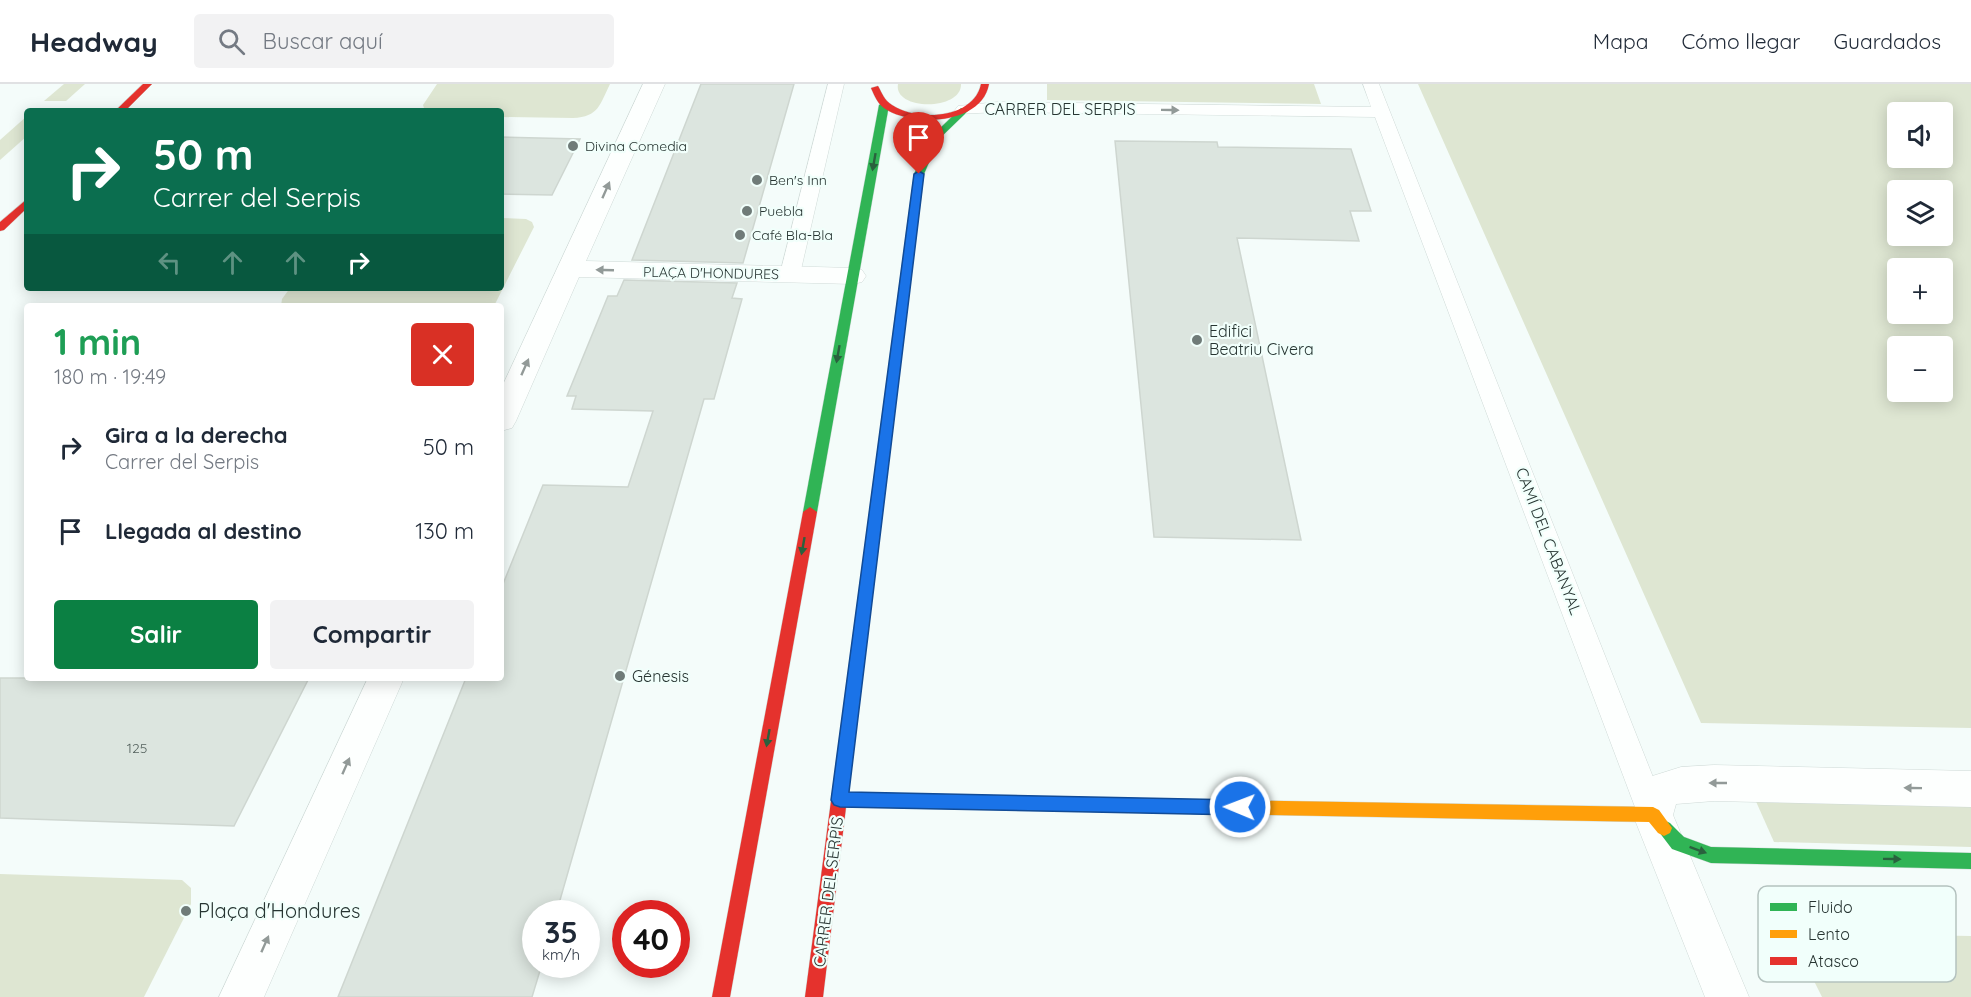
<!DOCTYPE html>
<html lang="es">
<meta charset="utf-8">
<style>
:root{--surface:#fff;--page:#f2f2f3;--text:#1f2937;--muted:#747a83;--line:#e0e1e3;--accent:#0b8043}
body{margin:0;font-family:Quicksand,sans-serif;background:var(--page);color:var(--text);height:100vh;display:flex;flex-direction:column;font-size:22px;white-space:nowrap}
*{box-sizing:border-box;margin:0}
p{font-size:20px;color:var(--muted)}
.icon{flex:none;width:33px;height:33px;fill:none;stroke:currentColor;stroke-width:2;stroke-linecap:round;stroke-linejoin:round}
.map{position:relative;flex:1;overflow:hidden}
.details{position:absolute;left:24px;top:219px;width:480px;height:378px;display:flex;flex-direction:column;background:var(--surface);border-radius:6px;box-shadow:0 3px 15px #0003}
.details>*{flex:none}
.banner{position:absolute;left:24px;top:24px;width:480px;height:183px;border-radius:6px;box-shadow:0 3px 15px #0003;background:#0b6e4f;color:#fff;overflow:hidden}
.controls{position:absolute;left:1887px;top:18px;display:grid;gap:12px}
.controls a{display:grid;place-items:center;width:66px;height:66px;border-radius:6px;background:var(--surface);box-shadow:0 3px 15px #0003;font-size:30px}
.speed{position:absolute;left:522px;top:816px;display:flex;gap:12px;font-size:30px;font-weight:700;text-align:center}
.speed>*{display:grid;place-content:center;width:78px;height:78px;border-radius:50%;background:var(--surface);box-shadow:0 3px 15px #0003;line-height:1}
.speed small{font-size:15px;font-weight:400}
.speed .limit{border:9px solid #d22;background:#fff;color:#111}
.pin{position:absolute;display:grid;place-items:center;width:51px;height:51px;color:#fff;margin:-62px -26px;border-radius:50% 50% 50% 0;rotate:-45deg;box-shadow:0 0 6px #0007}
.pin .icon{rotate:45deg}
.me{position:absolute;width:66px;margin:-33px;rotate:271deg;stroke-linejoin:round;filter:drop-shadow(0 0 4px #0008)}
.turn{display:flex;align-items:center;gap:21px;height:126px;padding:0 30px;font-size:27px}
.turn .icon{width:78px;height:78px;stroke-width:2.5}
.turn b{display:block;font-size:42px;line-height:51px}
.lanes{display:flex;align-items:center;height:57px;padding:0 30px;background:#0003;justify-content:center;gap:30px;direction:ltr}
.lanes .off{opacity:.35}
.round{display:grid;place-items:center;flex:none;width:63px;height:63px;border-radius:6px;background:var(--page)}
.head{display:flex;align-items:center;justify-content:space-between;height:102px;padding:0 30px}
h1{font-size:36px;font-weight:700;line-height:45px;color:#1e9e55}
.primary-button{display:flex;gap:12px;margin-top:auto;padding:12px 30px}
.primary-button a{flex:1;height:69px;border-radius:6px;background:var(--accent);color:#fff;font-size:24px;font-weight:700;line-height:69px;text-align:center}
.primary-button a+a{background:var(--page);color:var(--text)}
ul{padding:0;list-style:none}
li{display:flex;align-items:center;gap:18px;height:84px;padding:0 30px}
li div{flex:1}
li b{display:block;font-size:22px}
li em{font-style:normal}
header{display:flex;align-items:center;gap:36px;box-sizing:border-box;height:84px;padding:0 30px;background:var(--surface);border-bottom:2px solid var(--line)}
header strong{font-size:28px}
nav{display:flex;gap:33px;margin-inline-start:auto;font-size:21px}
.search{width:420px;height:54px;background:var(--page);display:flex;align-items:center;gap:15px;box-sizing:border-box;padding:0 21px;border-radius:6px;color:var(--muted);font-size:22px}
.map>svg:first-child{display:block}
</style>
<header>
<strong>Headway</strong>
<div class="search"><svg class="icon" aria-label="search" viewBox="0 0 24 24"><circle cx="10" cy="10" r="6"/><path d="M15 15l6 6"/></svg>Buscar aquí</div>
<nav><a>Mapa</a><a>Cómo llegar</a><a>Guardados</a></nav>
</header>
<div class="map">
<svg width="1971" height="913" viewBox="0 0 1971 913">
<rect width="100%" height="100%" fill="#f4fcfa"/>
<g fill="#dee6d2" fill-rule="evenodd">
<path d="M64,0h21l-19,17h-22z"/>
<path d="M437,0h173c-10,20 -11,33 -37,34l-72,-1v-6h-76l-2,-6z"/>
<path d="M898,0h63c1,27 -68,27 -63,0z"/>
<path d="M1047,0h267l7,20 -274,-4z"/>
<path d="M1418,0h553v644l-270,-5zM1898,28h44v46h-44zM1898,106h44v46h-44zM1942,184v46h-44v-46zM1898,262h44v46h-44z"/>
<path d="M27,32v20l-27,24v-20z"/>
<path d="M501,134l25,1 6,3 2,5 -40,79h-213l1,-7 8,-11h211z"/>
<path d="M1754,713l217,5v45l-197,-5z"/>
<path d="M0,790l182,6 9,8v16l-47,93h-144z"/>
<path d="M1790,849l181,3v61h-149z"/>
</g>
<g fill="#dce5df" stroke="#ced6d0" stroke-width="1.5">
<path d="M701,0h93l-51,179 -111,-3z"/>
<path d="M501,53l79,2 -28,56 -51,-1z"/>
<path d="M1115,57l102,1 1,5 133,2 20,62h-21l9,30 -122,-3 64,302 -147,-3z"/>
<path d="M624,196l113,3 -5,15 10,1 -28,100h-10l-148,515h-20v50h6l-10,33h-194l128,-319h35v-89l42,-104 85,2 25,-76 -81,-2 4,-13h-9l41,-100h9z"/>
<path d="M0,594h309l-75,148 -234,-8z"/>
</g>
<g fill="none" stroke-linecap="round" stroke-linejoin="round">
<defs>
<g id="lane">
<path d="M828,0h16l-44,190 -3,4 -7,2 -7,-2 -3,-4z"/>
<path d="M1363,0h16l289,731 -4,10 -11,4 -11,-4 -4,-10 -263,-698 -377,-5 -40,2 -3,-4 3,-4 40,-4 373,5z"/>
</g>
<g id="street">
<path d="M643,0h22l-79,177 267,7 9,2 4,6 -4,6 -9,2 -274,-7 -63,144 -4,7 -11,3v-42z"/>
<path d="M368,594h36l-140,319h-45z"/>
<path d="M1714,681l257,6v36l-257,-6 -38,3 -3,11 76,182h-44l-72,-182 13,-37 35,-11z"/>
</g>
<g id="fast">
<path d="M884,18l5,3 -72,407 -7,5 -7,-5 76,-407z"/>
<path d="M961,24l8,2 -30,29 -15,35 -38,303 -6,5 -6,-5 40,-303 18,-38z"/>
<path d="M840,709l377,7 6,2 2,5 -2,5 -6,2 -377,-7 -6,-2 -2,-5 2,-5z"/>
<path d="M1664,736l6,3 14,14 27,10 260,6v16l-260,-6 -39,-14 -16,-21 2,-5z"/>
</g>
<path id="slow" d="M1217,716l436,7 6,3 13,18 -2,5 -6,3 -6,-3 -9,-11 -432,-8 -6,-2 -2,-5 2,-5z"/>
<g id="jam">
<path d="M143,0h9l-27,27h-10z"/>
<path d="M981,0h8c-7,40 -73,43 -102,26 -9,-5 -12,-13 -16,-22l7,-2c4,7 6,14 14,19 25,17 82,14 89,-21z"/>
<path d="M27,115v9l-23,22 -4,1v-9z"/>
<path d="M880,388l6,5 -63,520h-18l69,-520z"/>
<path d="M810,423l7,5 -87,485h-18l91,-485z"/>
</g>
</defs>
<use href="#lane" stroke="#cfdad7" stroke-width="1"/>
<use href="#street" stroke="#cfdad7" stroke-width="1"/>
<use href="#fast" stroke="#cfdad7" stroke-width="1"/>
<use href="#slow" stroke="#cfdad7" stroke-width="1"/>
<use href="#jam" stroke="#cfdad7" stroke-width="1"/>
<use href="#lane" fill="#fdfffe" fill-rule="evenodd"/>
<use href="#street" fill="#fdfffe" fill-rule="evenodd"/>
<use href="#fast" fill="#30b455" fill-rule="evenodd"/>
<use href="#slow" fill="#ff9f0a" fill-rule="evenodd"/>
<use href="#jam" fill="#e5322d" fill-rule="evenodd"/>
</g>
<defs><path id="oneway-solid" d="M-6-.8H1V-3.2L6.5 0L1 3.2V.8H-6Z" transform="scale(1.5)"/></defs>
<g fill="#929a98">
<use href="#oneway-solid" transform="translate(1170 26) rotate(1)"/>
<use href="#oneway-solid" transform="translate(606 106) rotate(-66)"/>
<use href="#oneway-solid" transform="translate(605 186) rotate(-178)"/>
<use href="#oneway-solid" transform="translate(525 283) rotate(-66)"/>
<use href="#oneway-solid" transform="translate(346 682) rotate(-66)"/>
<use href="#oneway-solid" transform="translate(1718 699) rotate(180)"/>
<use href="#oneway-solid" transform="translate(1913 704) rotate(-179)"/>
<use href="#oneway-solid" transform="translate(265 860) rotate(-66)"/>
</g>
<g fill="#2a613e">
<use href="#oneway-solid" transform="translate(874 78) rotate(100)"/>
<use href="#oneway-solid" transform="translate(838 270) rotate(100)"/>
<use href="#oneway-solid" transform="translate(803 462) rotate(100)"/>
<use href="#oneway-solid" transform="translate(768 654) rotate(100)"/>
<use href="#oneway-solid" transform="translate(1698 766) rotate(20)"/>
<use href="#oneway-solid" transform="translate(1892 775) rotate(1)"/>
</g>
<path fill="#1a73e8" stroke="#114b97" stroke-width="1.5" d="M919,87l5,3 -75,618 391,8 6,2 2,5 -2,6 -6,2 -400,-8 -6,-2 -3,-5 83,-626z"/>
<g fill="#6f7b78" stroke="#f1fffb" stroke-width="2">
<circle cx="573" cy="62" r="6"/>
<circle cx="757" cy="96" r="6"/>
<circle cx="747" cy="127" r="6"/>
<circle cx="740" cy="151" r="6"/>
<circle cx="1197" cy="256" r="6"/>
<circle cx="620" cy="592" r="6"/>
<circle cx="186" cy="827" r="6"/>
</g>
<g text-anchor="middle" stroke-width="4.5" stroke-linejoin="round" paint-order="stroke">
<g font-size="14" fill="#273532" stroke="#f1fffb" text-anchor="start">
<text x="585" y="67">Divina Comedia</text>
<text x="769" y="101">Ben's Inn</text>
<text x="759" y="132">Puebla</text>
<text x="752" y="156">Café Bla-Bla</text>
</g>
<g font-size="14" fill="#273532" stroke="#f1fffb">
<text transform="translate(711 189) rotate(1)" y="5">PLAÇA D'HONDURES</text>
</g>
<g font-size="14" fill="#56635f">
<text x="137" y="669">125</text>
</g>
<g font-size="16" fill="#273532" stroke="#f1fffb">
<text x="1060" y="31">CARRER DEL SERPIS</text>
<text transform="translate(1549 457) rotate(69)" y="6">CAMÍ DEL CABANYAL</text>
<text transform="translate(828 808) rotate(-83)" y="6">CARRER DEL SERPIS</text>
</g>
<g font-size="16" fill="#273532" stroke="#f1fffb" text-anchor="start">
<text x="1209" y="253">Edifici<tspan x="1209" dy="18">Beatriu Civera</tspan></text>
<text x="632" y="598">Génesis</text>
</g>
<g font-size="20" fill="#273532" stroke="#f1fffb" text-anchor="start">
<text x="198" y="834">Plaça d'Hondures</text>
</g>
</g>
<rect x="1758" y="802" width="198" height="96" rx="9" fill="#f1fffb" stroke="#b4c2bf" stroke-width="1.5"/>
<rect x="1770" y="819" width="27" height="8" fill="#30b455"/>
<rect x="1770" y="846" width="27" height="8" fill="#ff9f0a"/>
<rect x="1770" y="873" width="27" height="8" fill="#e5322d"/>
<g font-size="16" fill="#273532">
<text x="1808" y="829">Fluido</text>
<text x="1808" y="856">Lento</text>
<text x="1808" y="883">Atasco</text>
</g>
</svg>
<div class="controls">
<a><svg class="icon" aria-label="sound" viewBox="0 0 24 24"><path d="M4 9h4l5-4v14l-5-4H4zM17 9q2 3 0 6"/></svg></a>
<a><svg class="icon" aria-label="layers" viewBox="0 0 24 24"><path d="M12 4l9 5-9 5-9-5zM3 14l9 5 9-5"/></svg></a>
<a>+</a>
<a>−</a>
</div>
<div class="speed"><div>35<small>km/h</small></div><div class="limit">40</div></div>
<div class="pin" style="left:919px;top:90px;background:#d93025"><svg class="icon" aria-label="arrive" viewBox="0 0 24 24"><path d="M6 21V4h12l-3 4 3 4H6"/></svg></div>
<svg class="me" style="left:1240px;top:723px" viewBox="-20 -20 40 40"><circle r="17" fill="#1a73e8" stroke="#fff" stroke-width="3"/><path d="M0-11L8 9 0 5-8 9z" fill="#fff"/></svg>
<div class="banner">
<div class="turn"><svg class="icon" aria-label="right" viewBox="0 0 24 24"><path d="M7 20v-9h11M14 6l5 5-5 5"/></svg><div><b>50 m</b>Carrer del Serpis</div></div>
<div class="lanes"><svg class="icon off" aria-label="left" viewBox="0 0 24 24"><path d="M17 20v-9H6M10 6l-5 5 5 5"/></svg><svg class="icon off" aria-label="ahead" viewBox="0 0 24 24"><path d="M12 20V5M6 11l6-6 6 6"/></svg><svg class="icon off" aria-label="ahead" viewBox="0 0 24 24"><path d="M12 20V5M6 11l6-6 6 6"/></svg><svg class="icon" aria-label="right" viewBox="0 0 24 24"><path d="M7 20v-9h11M14 6l5 5-5 5"/></svg></div>
</div>
<section class="details">
<div class="head"><div><h1>1 min</h1><p>180 m · 19:49</p></div><a class="round" style="background:#d93025;color:#fff"><svg class="icon" aria-label="close" viewBox="0 0 24 24"><path d="M6 6l12 12M18 6L6 18"/></svg></a></div>
<ul>
<li><svg class="icon" aria-label="right" viewBox="0 0 24 24"><path d="M7 20v-9h11M14 6l5 5-5 5"/></svg><div><b>Gira a la derecha</b><p>Carrer del Serpis</p></div><em>50 m</em></li>
<li><svg class="icon" aria-label="arrive" viewBox="0 0 24 24"><path d="M6 21V4h12l-3 4 3 4H6"/></svg><div><b>Llegada al destino</b></div><em>130 m</em></li>
</ul>
<div class="primary-button"><a>Salir</a><a>Compartir</a></div>
</section>
</div>
